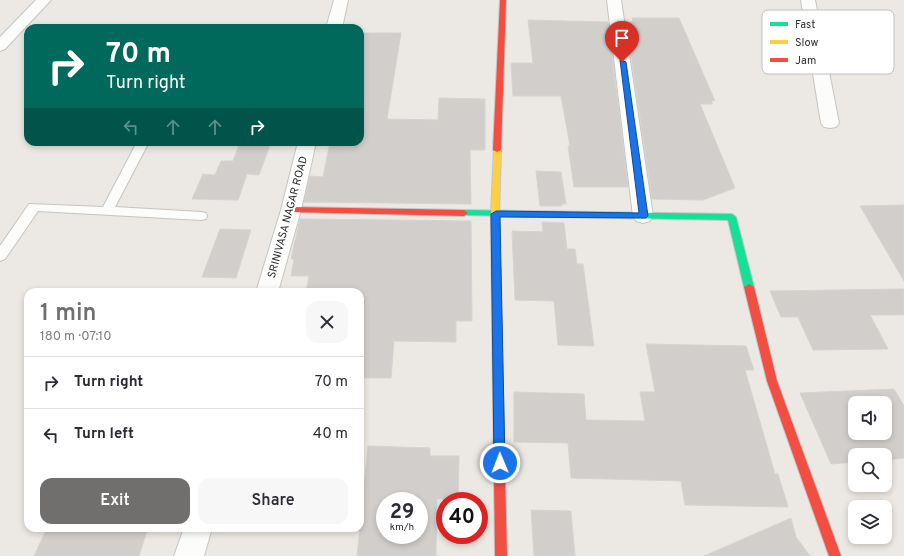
<!DOCTYPE html>
<meta charset="utf-8">
<style>
:root{--surface:#fff;--page:#f7f7f7;--text:#2b2b33;--muted:#7c7c81;--line:#e1e1e2;--accent:#706f6e}
body{margin:0;font-family:Overpass,sans-serif;background:var(--page);color:var(--text);height:100vh;display:flex;flex-direction:column;font-size:15px;white-space:nowrap}
*{box-sizing:border-box;margin:0}
p{font-size:13px;color:var(--muted)}
.icon{flex:none;width:22px;height:22px;fill:none;stroke:currentColor;stroke-width:2;stroke-linecap:round;stroke-linejoin:round}
.map{position:relative;flex:1;overflow:hidden}
.panel{position:absolute;left:24px;top:288px;width:340px;height:244px;display:flex;flex-direction:column;background:var(--surface);border-radius:12px;box-shadow:0 2px 6px #0003}
.panel>*{flex:none}
.hud{position:absolute;left:24px;top:24px;width:340px;height:122px;border-radius:12px;box-shadow:0 2px 6px #0003;background:#00695c;color:#fff;overflow:hidden}
.tools{position:absolute;left:848px;top:396px;display:grid;gap:8px}
.tools a{display:grid;place-items:center;width:44px;height:44px;border-radius:8px;background:var(--surface);box-shadow:0 2px 6px #0003;font-size:20px}
.speed{position:absolute;left:376px;top:492px;display:flex;gap:8px;font-size:20px;font-weight:700;text-align:center}
.speed>*{display:grid;place-content:center;width:52px;height:52px;border-radius:50%;background:var(--surface);box-shadow:0 2px 6px #0003;line-height:1}
.speed small{font-size:10px;font-weight:400}
.speed .limit{border:6px solid #d22;background:#fff;color:#111}
.pin{position:absolute;display:grid;place-items:center;width:34px;height:34px;color:#fff;margin:-41px -17px;border-radius:50% 50% 50% 0;rotate:-45deg;box-shadow:0 0 4px #0007}
.pin .icon{rotate:45deg}
.me{position:absolute;width:44px;margin:-22px;rotate:359deg;stroke-linejoin:round;filter:drop-shadow(0 0 3px #0008)}
.turn{display:flex;align-items:center;gap:14px;height:84px;padding:0 16px;font-size:18px}
.turn .icon{width:52px;height:52px;stroke-width:2.5}
.turn b{display:block;font-size:28px;line-height:34px}
.lanes{display:flex;align-items:center;height:38px;padding:0 16px;background:#0003;justify-content:center;gap:20px;direction:ltr}
.lanes .off{opacity:.35}
.round{display:grid;place-items:center;flex:none;width:42px;height:42px;border-radius:12px;background:var(--page)}
.summary{display:flex;align-items:center;justify-content:space-between;height:68px;padding:0 16px}
h1{font-size:24px;font-weight:600;line-height:30px;color:var(--accent)}
.action{display:flex;gap:8px;margin-top:auto;padding:8px 16px}
.action a{flex:1;height:46px;border-radius:12px;background:var(--accent);color:#fff;font-size:16px;font-weight:600;line-height:46px;text-align:center}
.action a+a{background:var(--page);color:var(--text)}
ul{padding:0;list-style:none}
li{display:flex;align-items:center;gap:12px;height:52px;padding:0 16px;border-top:1px solid var(--line)}
li div{flex:1}
li b{display:block;font-size:15px}
li em{font-style:normal}
.map>svg:first-child{display:block}
</style>
<div class="map">
<svg width="904" height="556" viewBox="0 0 904 556">
<rect width="100%" height="100%" fill="#ece8e4"/>
<g fill="#d1cecb" stroke="#d7d4d0" fill-rule="evenodd">
<path d="M632,18h47l36,83h-4l2,3h-13l35,84 -32,12 -51,-1 -26,-177h7z"/>
<path d="M528,20l80,2 20,165h-54l-6,-41h2l-9,-50h-48l-2,-33h22z"/>
<path d="M360,33h41l-14,86 51,1 1,-22 46,1v51h-15l1,54 -167,-2 6,-26 13,1 7,-35h30z"/>
<path d="M240,142h31l-12,33 -12,-1 -9,26 -46,-1 11,-25 12,1 6,-14h12z"/>
<path d="M536,171l25,1 5,32h-4v2h-22z"/>
<path d="M904,205v76l-44,-75z"/>
<path d="M300,219l171,2 1,100h-16v21l-62,-1 -3,37h-31v-86h-54l3,-16h-18l3,-17h-3z"/>
<path d="M542,222l22,1 3,26h8l2,15h6l11,82 -36,-1 -4,-44 -39,-1 -3,-69 31,1z"/>
<path d="M220,229l31,1 -15,48 -34,-1z"/>
<path d="M904,289v26h-34l18,34 -75,1 -15,-33h-17l-11,-26z"/>
<path d="M646,344l100,2 8,24h-9l30,104h3l10,33 -103,-2 -4,-24 -110,-3 -3,-35 -54,-1v-50l70,2 2,26 59,1 -5,-29h15z"/>
<path d="M894,389l10,17v52l-19,2v-5h-30v7l-24,2 -31,-71zM855,403h30v30h-30z"/>
<path d="M368,446l62,2v8h29l-1,43h-21l-1,57h-79zM385,501h34v34h-34z"/>
<path d="M531,510l40,1 4,45h-41z"/>
<path d="M791,518l5,19 14,19h-106z"/>
<path d="M47,528h101l-9,28h-105z"/>
</g>
<g fill="none" stroke-linecap="round" stroke-linejoin="round">
<defs>
<path id="lane" d="M137,142h12l-34,65 86,5 5,1 1,3 -1,3 -5,1 -163,-9 -33,48 -5,2v-15l29,-42 74,3z"/>
<g id="street">
<path d="M36,0h15l-46,49 -5,2v-14z"/>
<path d="M334,0h14l-6,28h-16z"/>
<path d="M607,0h14l32,216 -3,5 -7,2 -7,-2 -3,-5z"/>
<path d="M801,0h14l24,123 -3,4 -6,1 -6,-1 -3,-4z"/>
<path d="M298,142h18l-15,68 -23,82h-22l25,-82z"/>
<path d="M184,528h28l-8,28h-30z"/>
</g>
<path id="fast" d="M464,210l268,4 4,3 18,70 -5,3 -5,-3 -16,-67 -267,-5 -1,-2z"/>
<path id="slow" d="M494,148h6l1,2 -2,64 4,179 -1,3 -4,1 -4,-1 -1,-3 -2,-179z"/>
<g id="jam">
<path d="M500,0h6l-5,150 -4,2 -4,-2z"/>
<path d="M291,207l173,3 4,3 -4,3 -176,-4 -1,-2z"/>
<path d="M749,284l5,3 23,94 64,175h-12l-62,-175 -23,-94z"/>
<path d="M498,389l4,1 1,3 4,163h-12l-2,-163 1,-3z"/>
</g>
</defs>
<use href="#lane" stroke="#c5c4c5" stroke-width="2"/>
<use href="#street" stroke="#c5c4c5" stroke-width="2"/>
<use href="#fast" stroke="#c5c4c5" stroke-width="2"/>
<use href="#slow" stroke="#c5c4c5" stroke-width="2"/>
<use href="#jam" stroke="#c5c4c5" stroke-width="2"/>
<use href="#lane" fill="#fcfcfb" fill-rule="evenodd"/>
<use href="#street" fill="#fcfcfb" fill-rule="evenodd"/>
<use href="#fast" fill="#16e098" fill-rule="evenodd"/>
<use href="#slow" fill="#ffcf43" fill-rule="evenodd"/>
<use href="#jam" fill="#f24e42" fill-rule="evenodd"/>
</g>
<path fill="#1a73e8" stroke="#114b97" d="M620,60l6,2 22,154 -2,2 -146,-1 5,246 -1,3 -4,2 -4,-2 -2,-3 -3,-249 5,-3 143,2z"/>
<g text-anchor="middle" stroke-width="4" stroke-linejoin="round" paint-order="stroke">
<g font-size="11" fill="#2e2e2e" stroke="#fff">
<text transform="translate(287 217) rotate(-75)" y="4">SRINIVASA NAGAR ROAD</text>
</g>
</g>
<rect x="762" y="10" width="132" height="64" rx="6" fill="#fff" stroke="#c0c0c0" stroke-width="1"/>
<rect x="770" y="22" width="18" height="4" fill="#16e098"/>
<rect x="770" y="40" width="18" height="4" fill="#ffcf43"/>
<rect x="770" y="58" width="18" height="4" fill="#f24e42"/>
<g font-size="11" fill="#2e2e2e">
<text x="795" y="28">Fast</text>
<text x="795" y="46">Slow</text>
<text x="795" y="64">Jam</text>
</g>
</svg>
<div class="tools">
<a><svg class="icon" aria-label="sound" viewBox="0 0 24 24"><path d="M4 9h4l5-4v14l-5-4H4zM17 9q2 3 0 6"/></svg></a>
<a><svg class="icon" aria-label="search" viewBox="0 0 24 24"><circle cx="10" cy="10" r="6"/><path d="M15 15l6 6"/></svg></a>
<a><svg class="icon" aria-label="layers" viewBox="0 0 24 24"><path d="M12 4l9 5-9 5-9-5zM3 14l9 5 9-5"/></svg></a>
</div>
<div class="speed"><div>29<small>km/h</small></div><div class="limit">40</div></div>
<div class="pin" style="left:622px;top:62px;background:#d93025"><svg class="icon" aria-label="arrive" viewBox="0 0 24 24"><path d="M6 21V4h12l-3 4 3 4H6"/></svg></div>
<svg class="me" style="left:500px;top:463px" viewBox="-20 -20 40 40"><circle r="17" fill="#1a73e8" stroke="#fff" stroke-width="3"/><path d="M0-11L8 9 0 5-8 9z" fill="#fff"/></svg>
<div class="hud">
<div class="turn"><svg class="icon" aria-label="right" viewBox="0 0 24 24"><path d="M7 20v-9h11M14 6l5 5-5 5"/></svg><div><b>70 m</b>Turn right</div></div>
<div class="lanes"><svg class="icon off" aria-label="left" viewBox="0 0 24 24"><path d="M17 20v-9H6M10 6l-5 5 5 5"/></svg><svg class="icon off" aria-label="ahead" viewBox="0 0 24 24"><path d="M12 20V5M6 11l6-6 6 6"/></svg><svg class="icon off" aria-label="ahead" viewBox="0 0 24 24"><path d="M12 20V5M6 11l6-6 6 6"/></svg><svg class="icon" aria-label="right" viewBox="0 0 24 24"><path d="M7 20v-9h11M14 6l5 5-5 5"/></svg></div>
</div>
<section class="panel">
<div class="summary"><div><h1>1 min</h1><p>180 m · 07:10</p></div><a class="round"><svg class="icon" aria-label="close" viewBox="0 0 24 24"><path d="M6 6l12 12M18 6L6 18"/></svg></a></div>
<ul>
<li><svg class="icon" aria-label="right" viewBox="0 0 24 24"><path d="M7 20v-9h11M14 6l5 5-5 5"/></svg><div><b>Turn right</b></div><em>70 m</em></li>
<li><svg class="icon" aria-label="left" viewBox="0 0 24 24"><path d="M17 20v-9H6M10 6l-5 5 5 5"/></svg><div><b>Turn left</b></div><em>40 m</em></li>
</ul>
<div class="action"><a>Exit</a><a>Share</a></div>
</section>
</div>
